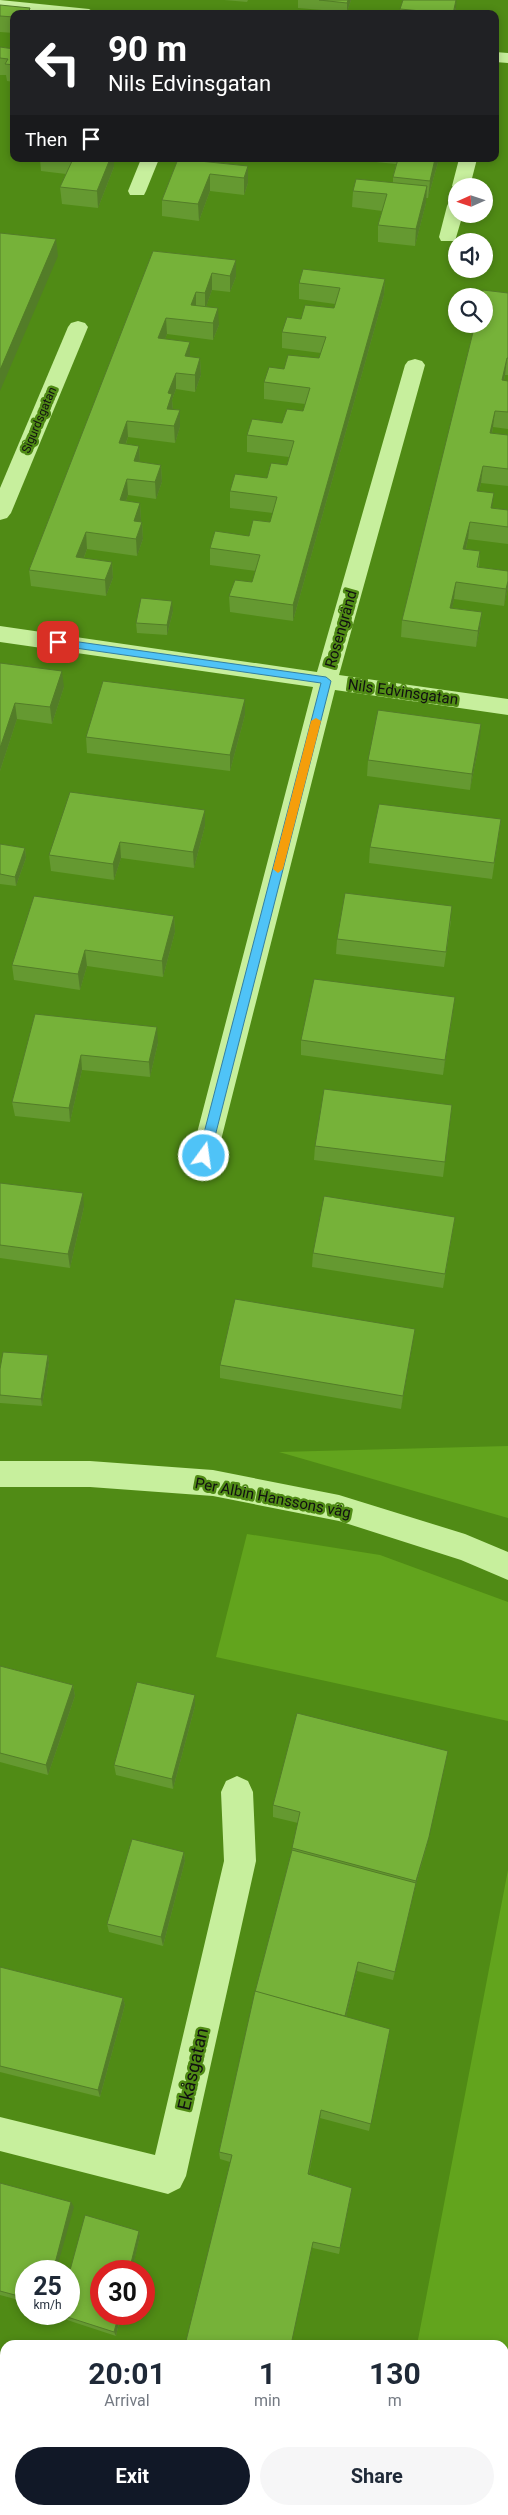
<!DOCTYPE html>
<meta charset="utf-8">
<style>
:root{--surface:#fff;--page:#f6f6f7;--text:#1f2937;--muted:#747a83;--accent:#111827}
body{margin:0;font-family:Roboto,sans-serif;background:var(--page);color:var(--text);height:100vh;display:flex;flex-direction:column;font-size:19px;white-space:nowrap}
*{box-sizing:border-box;margin:0}
p{font-size:16px;color:var(--muted)}
.icon{flex:none;width:28px;height:28px;fill:none;stroke:currentColor;stroke-width:2;stroke-linecap:round;stroke-linejoin:round}
.map{position:relative;flex:1;overflow:hidden}
.sheet{position:absolute;left:0px;top:2340px;width:509px;height:175px;display:flex;flex-direction:column;background:var(--surface);border-radius:15px 15px 0 0;box-shadow:0 2px 8px #0003}
.sheet>*{flex:none}
.guide{position:absolute;left:10px;top:10px;width:489px;height:152px;border-radius:10px;box-shadow:0 2px 8px #0003;background:#202124;color:#fff;overflow:hidden}
.needle{width:32px;rotate:267deg}
.fabs{position:absolute;left:448px;top:178px;display:grid;gap:10px}
.fabs a{display:grid;place-items:center;width:45px;height:45px;border-radius:50%;background:var(--surface);box-shadow:0 2px 8px #0003;font-size:25px}
.speed{position:absolute;left:15px;top:2260px;display:flex;gap:10px;font-size:25px;font-weight:700;text-align:center}
.speed>*{display:grid;place-content:center;width:65px;height:65px;border-radius:50%;background:var(--surface);box-shadow:0 2px 8px #0003;line-height:1}
.speed small{font-size:12px;font-weight:400}
.speed .limit{border:8px solid #d22;background:#fff;color:#111}
.pin{position:absolute;display:grid;place-items:center;width:42px;height:42px;color:#fff;margin:-21px;border-radius:10px;box-shadow:0 2px 8px #0006}
.me{position:absolute;width:55px;margin:-28px;rotate:14deg;stroke-linejoin:round;filter:drop-shadow(0 0 4px #0008)}
.turn{display:flex;align-items:center;gap:18px;height:105px;padding:0 15px;font-size:22px}
.turn .icon{width:65px;height:65px;stroke-width:2.5}
.turn b{display:block;font-size:35px;line-height:42px}
.then{display:flex;align-items:center;height:48px;padding:0 15px;background:#0003;gap:10px;font-size:19px}
.eta{display:flex;justify-content:space-evenly;align-items:center;height:85px;text-align:center}
.eta b{font-size:30px;font-weight:700;line-height:35px}
.button{display:flex;gap:10px;margin-top:auto;padding:10px 15px}
.button a{flex:1;height:58px;border-radius:30px;background:var(--accent);color:#fff;font-size:20px;font-weight:700;line-height:58px;text-align:center}
.button a+a{background:var(--page);color:var(--text)}
.map>svg:first-child{display:block}
</style>
<div class="map">
<svg width="508" height="2515" viewBox="0 0 508 2515">
<rect width="100%" height="100%" fill="#508b15"/>
<g fill="#62a41d">
<path d="M508,1446v72l-229,-66z"/>
<path d="M247,1534l133,21 128,47v119l-292,-64z"/>
<path d="M508,1870v645h-123l1,-5h118v-165h-87z"/>
</g>
<g fill="none" stroke-linecap="round" stroke-linejoin="round">
<g fill="#c7ef9d" fill-rule="evenodd">
<path d="M0,0l89,9 8,5h-55l-42,-5z"/>
<path d="M495,52l13,1v10l-13,-1z"/>
<path d="M141,159h18l-13,32 -2,4h-14l-2,-4z"/>
<path d="M459,159h18l-7,27h-14v4l-4,-4z"/>
<path d="M456,200v14h7l-8,27h-14l-2,-4 8,-31 2,-4z"/>
<path d="M78,321l7,2 3,4 -77,186 -4,5 -7,2v-32l68,-161 3,-4z"/>
<path d="M415,359l7,2 3,4 -86,310 169,24v16l-173,-25 -118,466 -4,8 -9,3 -9,-3 -4,-8 122,-469 -313,-45v-16l317,46 88,-307 3,-4z"/>
<path d="M0,1461h90l123,9 126,25 126,39 43,18v28l-47,-20 -122,-39 -126,-25 -123,-9h-90z"/>
<path d="M237,1776l11,5 5,11 3,69 -70,315 -6,12 -12,6 -168,-43v-34l155,38 69,-294 -3,-69 5,-11z"/>
</g>
</g>
<g fill="#659931">
<path d="M224,0h24l-1,2z"/>
<path d="M298,0h53l-4,12 -49,-4z"/>
<path d="M0,5l14,9v19l-14,-1z"/>
<path d="M456,8l-1,6h-55v-5z"/>
<path d="M0,47l14,2v33l-7,-1 -1,-6h-6z"/>
<path d="M40,159h78l-1,3 -3,-1v6l-16,41 -36,-4 -2,-17 6,-13 -25,-3z"/>
<path d="M178,159h43l-1,4 28,3v17l-4,12 -34,-4 -11,30 -37,-5v-16z"/>
<path d="M366,159h73l-11,39h-2v5l-11,43 -37,-4v-17l4,-14 -30,-4 1,-16 40,-8v-6l3,-13 -30,-3z"/>
<path d="M153,251l83,9v17l-6,15 -18,-2 -6,17 13,18 -6,15 -46,-6 -2,5 25,3v15l10,1 1,17 -6,17 -19,-3 -4,11 1,9 7,1v17l-5,16 -47,-6 -2,7 13,2 1,16 21,3 1,17 -6,17 -28,-4 -2,6 14,2 1,17 -1,2h2l1,17 -6,17 -50,-7 -3,9 28,4 1,16 -7,18 -75,-10 -2,-16z"/>
<path d="M385,279l-1,16 -91,326 -63,-9 -1,-16 23,-14 4,-11 -46,-6v-17l39,-12 21,-14 3,-9 -43,-5v-17l37,-13 20,-13 2,-8 -42,-5v-17l35,-12 21,-12 2,-7 -41,-5v-17l20,-13 35,-11 2,-5 -39,-5v-16l19,-13 33,-11 1,-4 -36,-5v-16z"/>
<path d="M508,293v82h-3l-1,5 4,1v48l-15,-2 -1,6 16,2v51l-27,-3 -2,8 13,17 16,2v34l-40,-5 -2,10 14,2 -1,16 29,4v16l-4,19 -50,-7 -2,9 30,4 -2,17 -4,18 -75,-10 1,-17z"/>
<path d="M173,611l-6,24 -30,-2 -1,-10z"/>
<path d="M0,663l64,24 -12,37 -35,-5 -17,52z"/>
<path d="M245,715l-15,56 -143,-18 -1,-16z"/>
<path d="M480,740l-10,50 -103,-14 1,-16z"/>
<path d="M205,810v16l-11,42 -73,-10 -7,22 -63,-9 -2,-16z"/>
<path d="M501,819l-9,60 -123,-16 1,-16z"/>
<path d="M0,844l25,4 1,10 -10,28 -16,-2z"/>
<path d="M174,916l1,16 -12,45 -76,-11 -7,24 -66,-10 -2,-15z"/>
<path d="M451,921l-7,46 -108,-13 1,-15z"/>
<path d="M453,1013l-10,62 -142,-20v-15z"/>
<path d="M35,1014l123,29 -8,34 -68,-7 -12,52 -55,-6 -3,-14z"/>
<path d="M452,1105l-9,72 -129,-17 1,-14z"/>
<path d="M0,1183l84,24 -14,61 -70,-10z"/>
<path d="M455,1217l-12,71 -131,-21 1,-14z"/>
<path d="M415,1329l-14,80 -181,-31v-13z"/>
<path d="M48,1355l1,8 -7,43 -42,-3v-34z"/>
<path d="M0,1666l73,19 2,11 -27,79 -48,-13z"/>
<path d="M195,1695v11l-22,83 -57,-14 -2,-10z"/>
<path d="M448,1751l-22,98 -12,43 -21,88 -36,-9 -11,46 44,12 -21,102 -49,-13 -11,56 43,14 -13,66 -26,-6 -83,-86 -10,-3 -1,-7 36,-160 37,-142 6,-27 -25,-6v-12z"/>
<path d="M184,1852l1,9 -22,85 -54,-14 -2,-8z"/>
<path d="M0,1967l123,31 2,7 -25,92 -100,-25z"/>
<path d="M0,2183l74,24 -48,64v31l-26,-7z"/>
<path d="M139,2231l1,5 -24,100 -55,-18 -3,-4z"/>
</g>
<g fill="#537d28">
<path d="M348,0h3l-4,12v-9z"/>
<path d="M457,0l-2,14h-2z"/>
<path d="M110,159h4v8l-16,41 -1,-17z"/>
<path d="M216,159h5l-5,15z"/>
<path d="M435,159h4l-11,39 2,-17z"/>
<path d="M248,166v17l-4,12v-17z"/>
<path d="M210,174v17l-11,30 -1,-17z"/>
<path d="M427,186l-1,17 -11,43 1,-17z"/>
<path d="M56,239l2,17 -58,135v-21z"/>
<path d="M236,260v17l-6,15v-16z"/>
<path d="M212,273v17l-7,20v-17z"/>
<path d="M385,279l-1,16 -91,326v-16z"/>
<path d="M196,292v17l-5,13v-17z"/>
<path d="M218,308l1,17 -6,15v-17z"/>
<path d="M166,318l1,16 -8,21 -1,-17z"/>
<path d="M190,342v17l-5,-3z"/>
<path d="M200,358l1,17 -6,17v-17z"/>
<path d="M507,358l-2,17 -5,22 2,-17z"/>
<path d="M176,373v16l-4,11 1,10 -6,-1 1,-16z"/>
<path d="M180,410v17l-5,16 -1,-17z"/>
<path d="M495,411l-2,16 -5,23 2,-17z"/>
<path d="M127,421l1,16 -8,23 -1,-17z"/>
<path d="M139,446l1,16 -6,-1z"/>
<path d="M161,465l1,17 -6,17 -1,-17z"/>
<path d="M483,466l-2,17 -6,25 2,-17z"/>
<path d="M127,479l1,16 -7,22 -1,-17z"/>
<path d="M494,493l-2,17 -1,-2z"/>
<path d="M140,503l1,17 -6,18 -1,-17z"/>
<path d="M142,522l1,17 -6,17 -1,-17z"/>
<path d="M470,522l-2,17 -6,27 1,-17z"/>
<path d="M86,532l1,17 -9,25 -2,-17z"/>
<path d="M112,562l1,16 -7,18 -1,-16z"/>
<path d="M508,581v6l-4,19 2,-17z"/>
<path d="M456,582l-2,17 -5,25 1,-16z"/>
<path d="M172,601l1,10 -6,24v-10z"/>
<path d="M482,612l-2,17 -4,18 2,-16z"/>
<path d="M62,671l2,16 -12,37 -2,-17z"/>
<path d="M245,699v16l-15,56v-16z"/>
<path d="M15,703l2,16 -17,52v-23z"/>
<path d="M481,724l-1,16 -10,50 2,-16z"/>
<path d="M205,810v16l-11,42 -1,-16z"/>
<path d="M120,842l1,16 -7,22 -1,-16z"/>
<path d="M25,848l1,10 -10,28 -1,-9z"/>
<path d="M174,916l1,16 -12,45 -1,-16z"/>
<path d="M85,950l2,16 -7,24 -2,-16z"/>
<path d="M455,997l-2,16 -10,62 2,-15z"/>
<path d="M157,1027l1,16 -8,34 -1,-15z"/>
<path d="M81,1055l1,15 -12,52 -1,-14z"/>
<path d="M83,1193l1,14 -14,61 -2,-14z"/>
<path d="M415,1329l-2,14 -12,66 2,-13z"/>
<path d="M48,1355l1,8 -7,43 -1,-7z"/>
<path d="M73,1685l2,11 -27,79 -2,-10z"/>
<path d="M195,1695v11l-22,83 -1,-10z"/>
<path d="M429,1837l-15,55 -21,88 23,-99z"/>
<path d="M184,1852l1,9 -22,85 -2,-9z"/>
<path d="M358,1962l-1,9 -13,54 1,-7z"/>
<path d="M123,1998l2,7 -25,92 -2,-7z"/>
<path d="M321,2110l-1,8 -13,63 1,-7z"/>
<path d="M71,2202l3,5 -18,64h-3z"/>
<path d="M139,2231l1,5 -8,35h-3z"/>
<path d="M119,2314h2l-5,22 -2,-4z"/>
</g>
<g fill="#76b239" stroke="#537d28">
<path d="M319,0h29l-1,3z"/>
<path d="M403,0h53l-3,14 -53,-5z"/>
<path d="M0,5l30,3 -2,6h-14v3l-14,-1z"/>
<path d="M0,47l14,2v16l-9,-1 3,-5 -8,-1z"/>
<path d="M73,159h37l-13,32 -37,-4z"/>
<path d="M178,159h2l68,7 -4,12 -34,-4 -12,30 -36,-4z"/>
<path d="M398,159h37l-5,22 -37,-4z"/>
<path d="M356,179l71,7 -11,43 -38,-4 9,-31 -34,-3z"/>
<path d="M0,233l56,6 -56,131z"/>
<path d="M153,251l83,9 -6,16 -18,-3 -7,20 -9,-1 -5,13 27,3 -5,15 -47,-5 -8,20 32,4 -5,14 15,2 -5,17 -19,-2 -8,20 4,1 -5,15 13,1 -6,16 -47,-5 -8,22 20,3 -5,15 27,4 -6,17 -28,-3 -7,21 20,3 -6,18 8,1 -6,17 -50,-7 -10,25 36,5 -7,18 -76,-10z"/>
<path d="M303,269l82,10 -92,326 -64,-9 6,-16 17,2 8,-27 -50,-7 5,-17 34,5 4,-16 17,2 7,-25 -47,-6 5,-17 32,4 4,-15 16,2 7,-24 -47,-6 5,-16 30,4 5,-14 16,2 7,-23 -46,-6 5,-15 15,2 4,-14 31,3 7,-21 -44,-5 5,-15 14,2 4,-14 29,3 6,-20 -41,-5z"/>
<path d="M483,290l25,3v65h-1l-5,22 6,1v31l-13,-1 -5,22 18,2v34l-25,-3 -6,25 17,2 -3,15 17,2v17l-38,-5 -7,27 17,2 -3,16 31,4v10l-2,8 -50,-7 -6,26 32,4 -4,19 -76,-11 73,-296h9v-28h-2z"/>
<path d="M141,598l31,3 -5,24 -31,-2z"/>
<path d="M0,663l62,8 -12,36 -35,-4 -15,45z"/>
<path d="M103,681l142,18 -15,56 -144,-18z"/>
<path d="M378,710l103,14 -9,50 -104,-14z"/>
<path d="M70,792l135,18 -12,42 -73,-10 -7,22 -64,-9z"/>
<path d="M379,804l122,15 -7,44 -124,-16z"/>
<path d="M0,844l25,4 -10,29 -15,-3z"/>
<path d="M345,893l107,13 -6,46 -109,-13z"/>
<path d="M34,896l140,20 -12,45 -77,-11 -7,24 -66,-9z"/>
<path d="M314,979l141,18 -10,63 -144,-20z"/>
<path d="M35,1014l122,13 -8,35 -68,-7 -12,53 -57,-6z"/>
<path d="M324,1089l128,16 -7,57 -130,-16z"/>
<path d="M0,1183l83,10 -15,61 -68,-9z"/>
<path d="M324,1196l131,21 -10,57 -132,-21z"/>
<path d="M235,1299l180,30 -12,67 -183,-31z"/>
<path d="M3,1352l45,3 -7,44 -41,-4v-26z"/>
<path d="M0,1666l73,19 -27,80 -46,-12z"/>
<path d="M137,1682l58,13 -23,84 -58,-14z"/>
<path d="M297,1713l151,38 -19,86 -13,44 -124,-33 8,-36 -27,-7z"/>
<path d="M132,1839l52,13 -23,85 -54,-13z"/>
<path d="M292,1850l124,33 -21,89 -37,-10 -13,54 -90,-24z"/>
<path d="M0,1967l123,31 -25,92 -98,-24z"/>
<path d="M255,1991l135,38 -19,95 -50,-14 -13,64 44,14 -12,60 -27,-6 -22,103h-106l47,-190 -13,-3z"/>
<path d="M0,2183l71,19 -18,69h-27v27l-26,-7z"/>
<path d="M85,2215l54,16 -10,40h-28v43h18l-5,18 -56,-18h11v-40z"/>
</g>
<path fill="#4fc3f7" stroke="#337fa1" d="M58,639l268,38 5,4 -121,475 -6,4 -6,-4 123,-473 -267,-38 -1,-3z"/>
<path fill="#f59e0b" d="M316,718l5,3 -38,148 -5,4 -5,-4 38,-148z"/>
<g text-anchor="middle" stroke-width="5" stroke-linejoin="round" paint-order="stroke">
<g font-size="12" fill="#111" stroke="#508b15">
<text transform="translate(39 420) rotate(-67)" y="4">Sigurdsgatan</text>
</g>
<g font-size="15" fill="#111" stroke="#508b15">
<text transform="translate(341 629) rotate(-74)" y="5">Rosengränd</text>
<text transform="translate(403 692) rotate(8)" y="5">Nils Edvinsgatan</text>
<text transform="translate(273 1498) rotate(11)" y="5">Per Albin Hanssons väg</text>
</g>
<g font-size="18" fill="#111" stroke="#508b15">
<text transform="translate(193 2069) rotate(-77)" y="6">Ekåsgatan</text>
</g>
</g>
</svg>
<div class="fabs">
<a><svg class="needle" viewBox="-14 -14 28 28"><path d="M0-13l5 13h-10z" fill="#e53935"/><path d="M0 13l5-13h-10z" fill="#747a83"/></svg></a>
<a><svg class="icon" aria-label="sound" viewBox="0 0 24 24"><path d="M4 9h4l5-4v14l-5-4H4zM17 9q2 3 0 6"/></svg></a>
<a><svg class="icon" aria-label="search" viewBox="0 0 24 24"><circle cx="10" cy="10" r="6"/><path d="M15 15l6 6"/></svg></a>
</div>
<div class="speed"><div>25<small>km/h</small></div><div class="limit">30</div></div>
<div class="pin" style="left:58px;top:642px;background:#d93025"><svg class="icon" aria-label="arrive" viewBox="0 0 24 24"><path d="M6 21V4h12l-3 4 3 4H6"/></svg></div>
<svg class="me" style="left:204px;top:1156px" viewBox="-20 -20 40 40"><circle r="17" fill="#4fc3f7" stroke="#fff" stroke-width="3"/><path d="M0-11L8 9 0 5-8 9z" fill="#fff"/></svg>
<div class="guide">
<div class="turn"><svg class="icon" aria-label="left" viewBox="0 0 24 24"><path d="M17 20v-9H6M10 6l-5 5 5 5"/></svg><div><b>90 m</b>Nils Edvinsgatan</div></div>
<div class="then">Then<svg class="icon" aria-label="arrive" viewBox="0 0 24 24"><path d="M6 21V4h12l-3 4 3 4H6"/></svg></div>
</div>
<section class="sheet">
<div class="eta">
<div><b>20:01</b><p>Arrival</p></div>
<div><b>1</b><p>min</p></div>
<div><b>130</b><p>m</p></div>
</div>
<div class="button"><a>Exit</a><a>Share</a></div>
</section>
</div>
